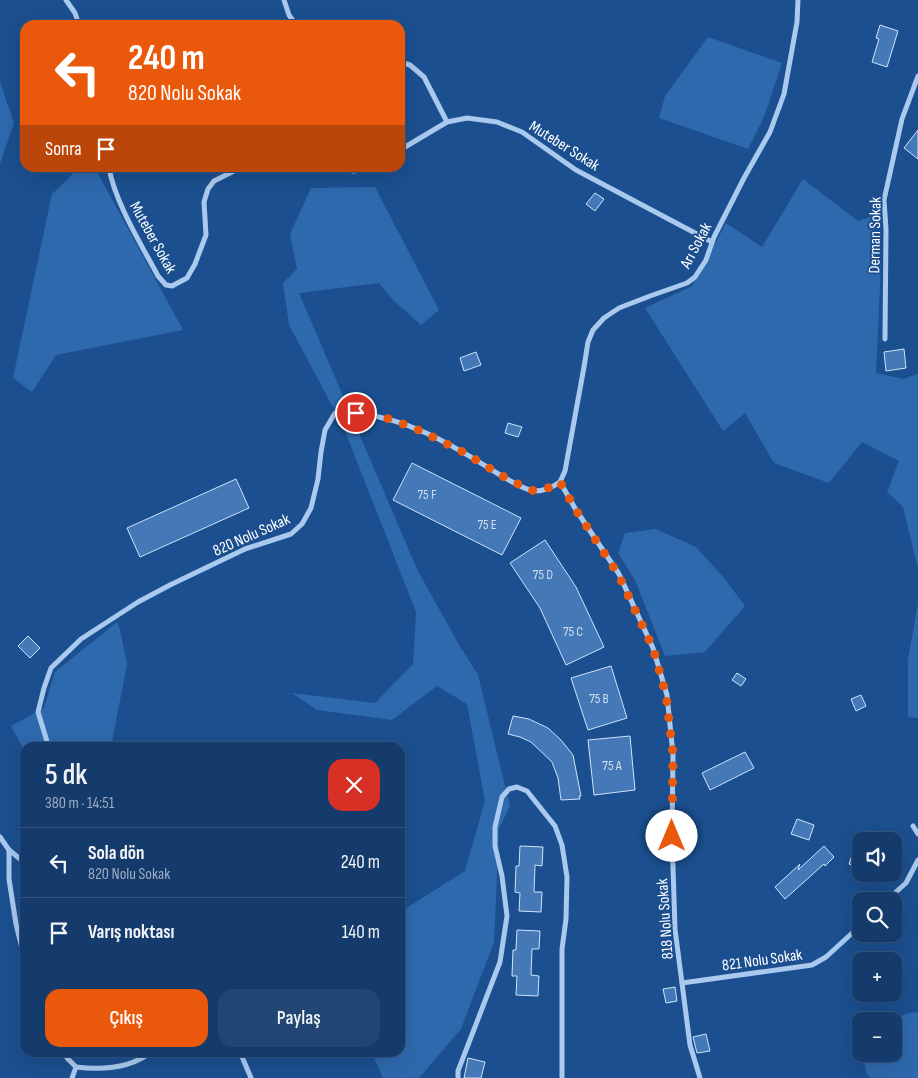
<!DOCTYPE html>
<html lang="tr">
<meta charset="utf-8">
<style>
:root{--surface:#143b6b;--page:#214673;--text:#f1f3f6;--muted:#9dadc1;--line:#33557e;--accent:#ea580c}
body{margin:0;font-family:"Sofia Sans Condensed",sans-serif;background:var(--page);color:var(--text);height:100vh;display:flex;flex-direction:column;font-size:19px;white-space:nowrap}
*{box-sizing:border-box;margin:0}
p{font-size:16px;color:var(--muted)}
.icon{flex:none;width:28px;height:28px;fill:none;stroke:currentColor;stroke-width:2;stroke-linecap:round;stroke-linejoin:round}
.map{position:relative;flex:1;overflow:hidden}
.details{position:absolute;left:20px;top:742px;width:385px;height:315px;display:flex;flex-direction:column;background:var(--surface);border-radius:15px;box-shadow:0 5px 20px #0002,0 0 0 1px var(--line)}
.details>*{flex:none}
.hud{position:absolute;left:20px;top:20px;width:385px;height:152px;border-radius:15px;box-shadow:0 5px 20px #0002,0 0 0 1px var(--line);background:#ea580c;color:#fff;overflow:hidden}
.controls{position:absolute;left:852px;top:832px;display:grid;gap:10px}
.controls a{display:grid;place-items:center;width:50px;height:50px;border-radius:10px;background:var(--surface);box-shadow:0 5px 20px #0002,0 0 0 1px var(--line);font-size:25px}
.pin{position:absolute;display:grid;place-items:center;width:42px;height:42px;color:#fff;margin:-21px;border:2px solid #fff;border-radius:50%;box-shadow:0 1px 5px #0007}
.me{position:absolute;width:55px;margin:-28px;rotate:0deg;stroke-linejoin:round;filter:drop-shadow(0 0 4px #0008)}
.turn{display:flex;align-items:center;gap:18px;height:105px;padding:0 25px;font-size:22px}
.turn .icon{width:65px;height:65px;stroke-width:2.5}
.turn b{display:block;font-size:35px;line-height:42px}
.then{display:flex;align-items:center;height:48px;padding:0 25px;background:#0003;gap:10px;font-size:19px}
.round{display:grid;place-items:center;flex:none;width:52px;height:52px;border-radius:15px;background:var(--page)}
.head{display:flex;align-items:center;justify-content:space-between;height:85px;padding:0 25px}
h1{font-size:30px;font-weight:600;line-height:38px}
.action{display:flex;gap:10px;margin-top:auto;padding:10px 25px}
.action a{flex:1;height:58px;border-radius:15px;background:var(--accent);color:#fff;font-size:20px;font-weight:600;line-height:58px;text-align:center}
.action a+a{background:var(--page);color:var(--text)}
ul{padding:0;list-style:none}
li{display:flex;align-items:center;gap:15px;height:70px;padding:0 25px;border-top:1px solid var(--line)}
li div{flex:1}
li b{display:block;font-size:19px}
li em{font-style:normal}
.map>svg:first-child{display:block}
</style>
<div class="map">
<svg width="918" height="1078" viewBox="0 0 918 1078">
<rect width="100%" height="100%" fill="#1b4f8f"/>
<g fill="#2e69ad">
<path d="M708,37l74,26 -18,54 -16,32 -89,-31 6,-22z"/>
<path d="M0,82l14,41 -14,41z"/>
<path d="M76,168h19l88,162 -127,25 -24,37 -19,-14 39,-184 20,-19z"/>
<path d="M803,179l55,42 22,-7 1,52 -5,107 28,6 14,-5v195l-15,-62 -16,-15 12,-31 -37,-19 -33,41 -55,-20 -29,-50 -22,18 -78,-123 47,-22 34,-63 36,24z"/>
<path d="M375,187l64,123 -18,15 -28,-25 -14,-17 -80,10 118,276 41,74 20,32 32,131 -11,23 -5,113 -33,87 -42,49h-36l-11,-25 28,-1v-140l65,-41 20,-70 -18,-97 -30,-18 -45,34 -75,-10 -25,-17 83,10 38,-39 3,-52 -73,-186 -54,-101 -6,-42 14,-14 -7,-35 21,-46z"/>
<path d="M656,529l40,18 28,31 21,28 -40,46 -40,4 -30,-76 -17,-27 7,-20z"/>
<path d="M918,603v115l-10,-1v-58z"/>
<path d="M117,622l3,8 7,34 -16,83 -86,1v3l-14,-25 33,-18 11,-36z"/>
<path d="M918,1012v66h-47l-4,-4 -5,-20h32v-33h-7l22,-8z"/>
</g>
<g fill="#4478b7" stroke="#cfe3fa">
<path d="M880,25l18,6 -11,36 -15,-5 7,-23 -3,-1z"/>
<path d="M918,130v29l-14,-11z"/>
<path d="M595,193l9,6 -9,12 -9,-7z"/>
<path d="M904,349l2,19 -20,3 -2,-19z"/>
<path d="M476,352l5,13 -17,6 -4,-13z"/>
<path d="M508,423l14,4 -4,10 -13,-4z"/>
<path d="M412,463l109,55 -19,37 -109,-55z"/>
<path d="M236,479l13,29 -109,49 -13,-29z"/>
<path d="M545,540l31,47 28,60 -38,18 -26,-57 -30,-45z"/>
<path d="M28,636l12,12 -10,10 -12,-12z"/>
<path d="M611,666l16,52 -39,12 -17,-52z"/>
<path d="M737,673l9,6 -5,7 -9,-6z"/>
<path d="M861,695l5,11 -10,5 -5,-12z"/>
<path d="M513,716l16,3 19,9 13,12 12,15 8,41h-2l1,3 -19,1 -3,-22 -6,-16 -21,-20 -11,-5 -12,-3z"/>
<path d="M630,736l5,54 -41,5 -6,-55z"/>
<path d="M745,752l9,16 -44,22 -8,-17z"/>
<path d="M797,819l17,6 -5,15 -18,-6z"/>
<path d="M860,832l1,1v35l-12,-4z"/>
<path d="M520,846l23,1 -1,19 -7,-1 -1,27h8l-1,20 -22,-1 1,-18 -5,-1 1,-26h3z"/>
<path d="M824,846l10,11 -9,9 -1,-2 -39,35 -10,-12 25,-23 -2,6z"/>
<path d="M517,930l23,1 -1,18h-7l-1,26 8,1 -1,20 -22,-1 1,-19h-5l1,-26h3z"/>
<path d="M675,987l2,14 -11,2 -3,-14z"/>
<path d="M706,1034l4,17 -13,2 -4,-16z"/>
<path d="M468,1058l17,4 -4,16h-17z"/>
</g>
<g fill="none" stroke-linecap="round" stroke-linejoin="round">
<g stroke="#a9c9ee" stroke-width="5">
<path d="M66,0l9,13 4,12"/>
<path d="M284,0l5,15 7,10"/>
<path d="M400,62l10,3 14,12 23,45"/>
<path d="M400,150l47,-28 20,-4 30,4 25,10 54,38 136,72"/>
<path d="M109,168c6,34 32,76 49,108l8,9 6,1 15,-8 8,-14 11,-29 -2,-33 4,-13 6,-8 26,-13"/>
<path d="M330,168l24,3 11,-3"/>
<path d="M885,339l1,-110 -2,-29 18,-81 16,-43"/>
<path d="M560,482l16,28 43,64 34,74 14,47 6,59 -1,82 3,93 15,116 10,33"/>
<path d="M560,482l5,-11 19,-104 4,-25 5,-12 11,-12 15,-10 31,-12 37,-13 8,-6 11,-17 8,-23 30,-59 26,-46 14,-38 13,-72 1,-22"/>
<path d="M49,748l-11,-36 6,-24 7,-20 30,-29 57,-37 32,-17 75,-36 46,-15 11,-10 9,-16 7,-29 3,-27 4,-22 10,-17c9,-3 17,-1 26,1 45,5 86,28 123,51 11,7 40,26 51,26 9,0 18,-4 25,-9"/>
<path d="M913,826l5,8"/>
<path d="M0,837l9,13 16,13"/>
<path d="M9,850v29l7,45 9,37"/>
<path d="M886,901l20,-18 12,-23"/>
<path d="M682,983l130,-18 14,-8 35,-32"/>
<path d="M64,1052l3,6 9,9c26,3 54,2 75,-15"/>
<path d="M240,1052l11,26"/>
<path d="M72,1078l4,-11"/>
<path d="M458,1078v-7l42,-109 7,-46 -5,-40 -7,-30v-19l7,-30 7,-8 8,-2 10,4 28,35 7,19 5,32 -1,42 -4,30v129"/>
</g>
</g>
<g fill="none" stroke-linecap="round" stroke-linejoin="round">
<path stroke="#ea580c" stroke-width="9" stroke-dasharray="0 16.2" d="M356,413l34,6 31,12 42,21 46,28 25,11 18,-4 8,-5 16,28 42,64 35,74 13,47 7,59 -1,82"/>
</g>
<g text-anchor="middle" stroke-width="4" stroke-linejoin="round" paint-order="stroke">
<g font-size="14" fill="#d0dded">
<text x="427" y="499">75 F</text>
<text x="487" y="529">75 E</text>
<text x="543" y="579">75 D</text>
<text x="573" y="636">75 C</text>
<text x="599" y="703">75 B</text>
<text x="612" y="770">75 A</text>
</g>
<g font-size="16" fill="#fff" stroke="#1b4f8f">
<text transform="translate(565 145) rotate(32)" y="6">Muteber Sokak</text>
<text transform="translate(874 235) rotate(-89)" y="6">Derman Sokak</text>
<text transform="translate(154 237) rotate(61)" y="6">Muteber Sokak</text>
<text transform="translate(695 245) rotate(-62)" y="6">Arı Sokak</text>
<text transform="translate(251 534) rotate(-24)" y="6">820 Nolu Sokak</text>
<text transform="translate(664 919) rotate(-94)" y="6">818 Nolu Sokak</text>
<text transform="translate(762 959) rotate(-8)" y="6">821 Nolu Sokak</text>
</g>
</g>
</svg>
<div class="controls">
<a><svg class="icon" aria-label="sound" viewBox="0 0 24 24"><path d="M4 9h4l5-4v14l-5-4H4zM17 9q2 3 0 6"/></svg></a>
<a><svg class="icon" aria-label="search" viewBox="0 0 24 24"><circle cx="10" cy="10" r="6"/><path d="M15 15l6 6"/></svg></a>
<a>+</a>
<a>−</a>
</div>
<div class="pin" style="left:356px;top:413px;background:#d93025"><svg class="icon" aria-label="arrive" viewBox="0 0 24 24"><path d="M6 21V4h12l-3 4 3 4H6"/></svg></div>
<svg class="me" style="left:672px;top:836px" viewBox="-20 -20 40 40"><circle r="19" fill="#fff"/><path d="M0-13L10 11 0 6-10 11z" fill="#ea580c"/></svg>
<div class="hud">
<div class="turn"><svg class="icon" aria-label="left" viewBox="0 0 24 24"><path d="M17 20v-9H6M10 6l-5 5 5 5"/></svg><div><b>240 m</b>820 Nolu Sokak</div></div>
<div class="then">Sonra<svg class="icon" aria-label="arrive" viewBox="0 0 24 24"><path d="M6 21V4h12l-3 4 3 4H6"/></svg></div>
</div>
<section class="details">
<div class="head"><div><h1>5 dk</h1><p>380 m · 14:51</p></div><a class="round" style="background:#d93025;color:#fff"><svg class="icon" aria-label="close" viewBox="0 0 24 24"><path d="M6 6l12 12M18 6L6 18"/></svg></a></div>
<ul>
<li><svg class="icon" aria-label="left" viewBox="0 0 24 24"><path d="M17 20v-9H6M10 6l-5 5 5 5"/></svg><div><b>Sola dön</b><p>820 Nolu Sokak</p></div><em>240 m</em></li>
<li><svg class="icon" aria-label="arrive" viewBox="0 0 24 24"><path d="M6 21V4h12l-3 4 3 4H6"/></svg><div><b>Varış noktası</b></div><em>140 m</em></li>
</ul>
<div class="action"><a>Çıkış</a><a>Paylaş</a></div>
</section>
</div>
